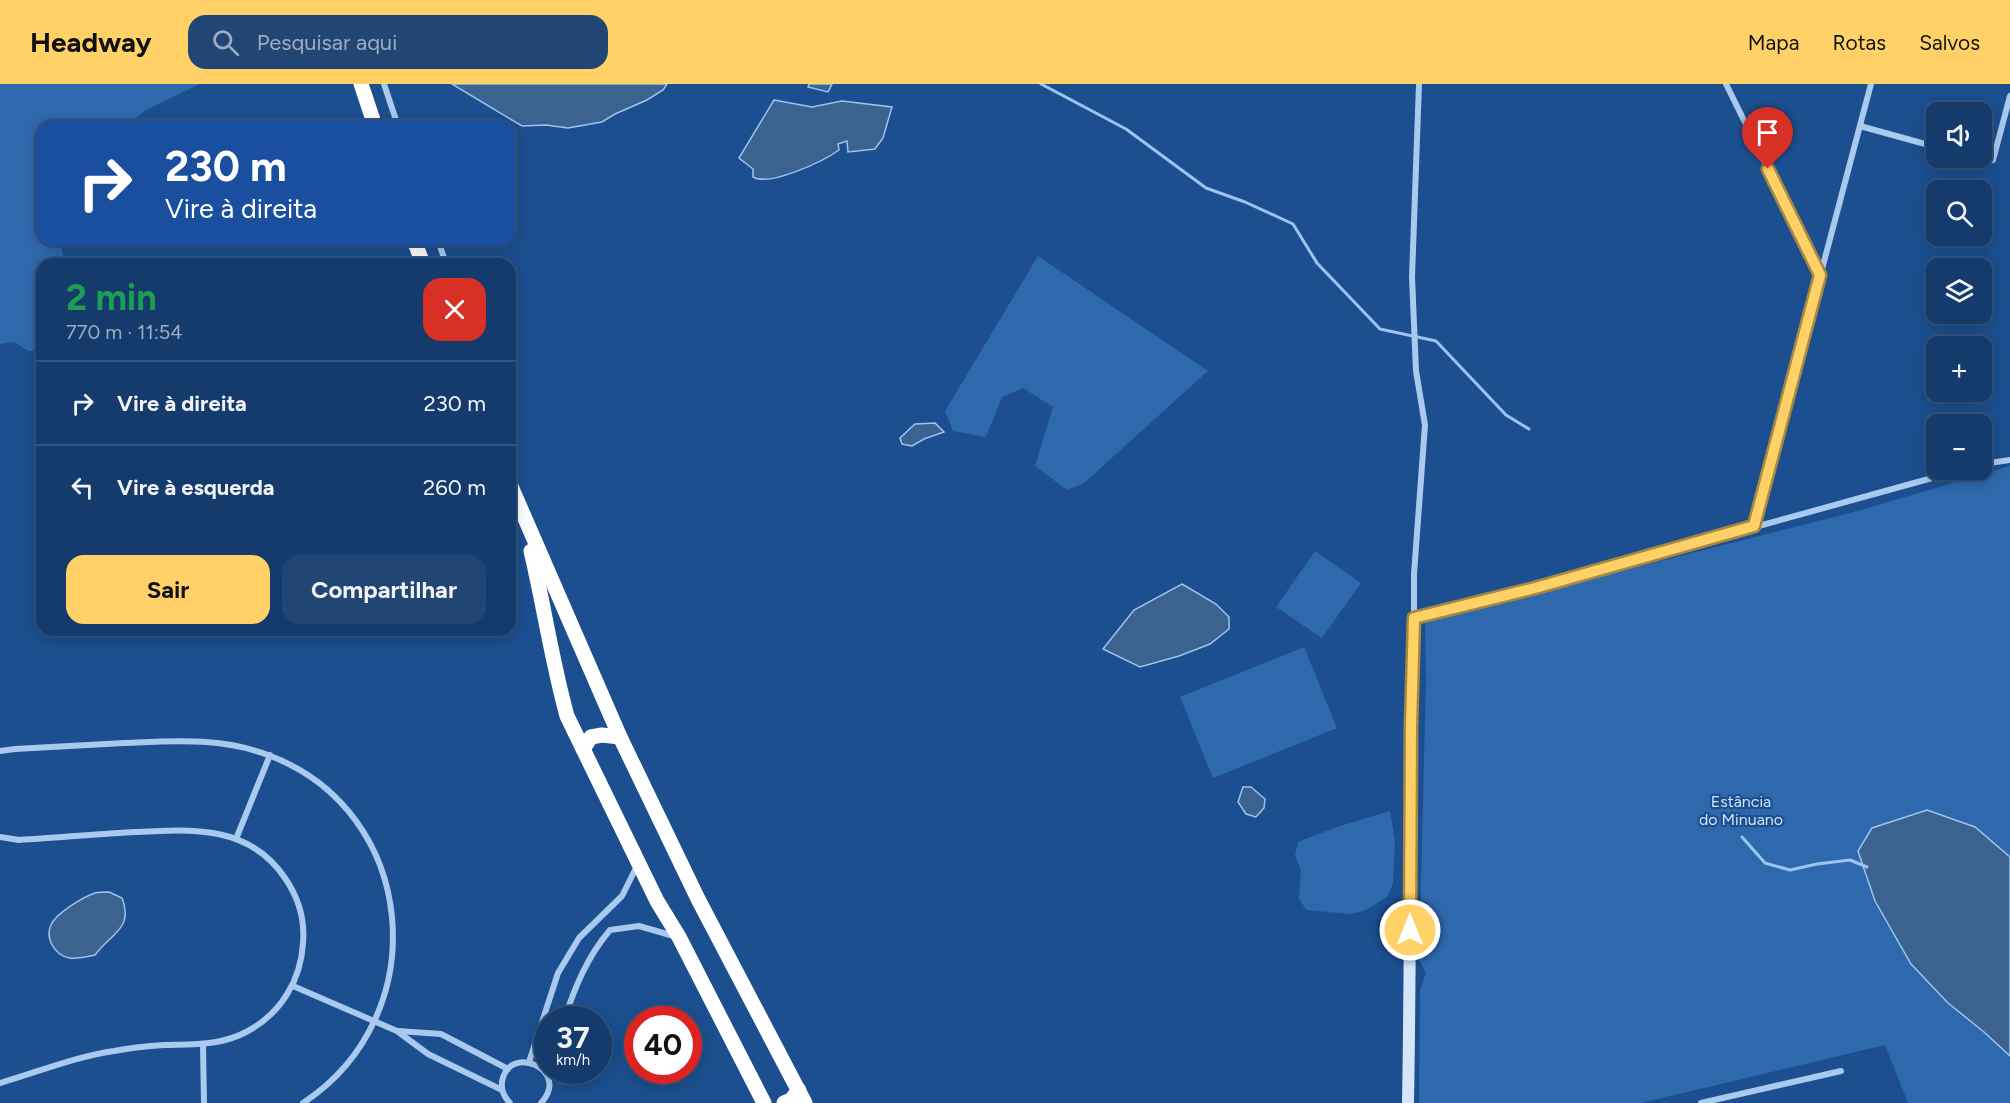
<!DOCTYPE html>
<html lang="pt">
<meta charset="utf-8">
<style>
:root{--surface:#143b6b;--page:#214673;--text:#f1f3f6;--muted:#9dadc1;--line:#33557e;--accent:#ffd166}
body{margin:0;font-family:Figtree,sans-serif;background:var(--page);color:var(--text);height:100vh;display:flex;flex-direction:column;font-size:22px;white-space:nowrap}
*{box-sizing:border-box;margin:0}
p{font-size:20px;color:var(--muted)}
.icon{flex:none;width:33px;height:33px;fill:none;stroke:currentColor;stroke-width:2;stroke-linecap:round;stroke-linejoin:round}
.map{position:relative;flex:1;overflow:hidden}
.drawer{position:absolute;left:36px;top:174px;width:480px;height:378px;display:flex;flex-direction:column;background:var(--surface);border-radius:18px;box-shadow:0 3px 15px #0003,0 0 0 2px var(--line)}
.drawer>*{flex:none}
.guide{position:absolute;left:36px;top:36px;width:480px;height:126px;border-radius:18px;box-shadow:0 3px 15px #0003,0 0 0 2px var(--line);background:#1a4fa0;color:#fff;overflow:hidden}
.fabs{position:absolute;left:1926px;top:18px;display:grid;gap:12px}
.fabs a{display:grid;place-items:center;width:66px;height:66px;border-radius:12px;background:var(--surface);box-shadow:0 3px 15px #0003,0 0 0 2px var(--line);font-size:30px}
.speed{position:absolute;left:534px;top:922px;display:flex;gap:12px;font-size:30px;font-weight:700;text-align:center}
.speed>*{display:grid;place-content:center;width:78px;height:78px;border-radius:50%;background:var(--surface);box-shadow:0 3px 15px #0003,0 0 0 2px var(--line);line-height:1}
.speed small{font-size:15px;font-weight:400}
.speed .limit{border:9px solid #d22;background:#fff;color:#111}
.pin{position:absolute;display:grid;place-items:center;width:51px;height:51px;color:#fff;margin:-62px -26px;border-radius:50% 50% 50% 0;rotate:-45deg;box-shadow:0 0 6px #0007}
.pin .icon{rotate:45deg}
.me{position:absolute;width:66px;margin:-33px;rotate:0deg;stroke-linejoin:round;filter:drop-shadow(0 0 4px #0008)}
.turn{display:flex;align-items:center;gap:21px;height:126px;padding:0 30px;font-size:27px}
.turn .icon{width:78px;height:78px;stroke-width:2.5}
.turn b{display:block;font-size:42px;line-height:51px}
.round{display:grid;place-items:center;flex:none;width:63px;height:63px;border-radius:18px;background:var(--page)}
.head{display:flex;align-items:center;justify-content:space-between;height:102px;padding:0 30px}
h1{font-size:36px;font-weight:700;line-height:45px;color:#1e9e55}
.action{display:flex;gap:12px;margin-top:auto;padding:12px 30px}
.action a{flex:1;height:69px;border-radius:18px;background:var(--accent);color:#111;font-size:24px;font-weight:700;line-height:69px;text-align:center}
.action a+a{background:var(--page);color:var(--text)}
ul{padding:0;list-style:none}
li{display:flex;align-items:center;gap:18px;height:84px;padding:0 30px;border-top:2px solid var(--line)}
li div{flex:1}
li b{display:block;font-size:22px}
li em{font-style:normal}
header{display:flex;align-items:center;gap:36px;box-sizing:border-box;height:84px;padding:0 30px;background:var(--accent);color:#111}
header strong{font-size:28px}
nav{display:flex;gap:33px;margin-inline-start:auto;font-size:21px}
.search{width:420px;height:54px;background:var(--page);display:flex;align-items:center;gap:15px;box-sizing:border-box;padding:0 21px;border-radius:18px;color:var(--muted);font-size:22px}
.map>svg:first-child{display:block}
</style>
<header>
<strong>Headway</strong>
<div class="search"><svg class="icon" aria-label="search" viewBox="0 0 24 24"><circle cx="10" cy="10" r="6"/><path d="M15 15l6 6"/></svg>Pesquisar aqui</div>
<nav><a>Mapa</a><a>Rotas</a><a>Salvos</a></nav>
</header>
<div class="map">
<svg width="2010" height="1019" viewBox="0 0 2010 1019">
<rect width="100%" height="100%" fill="#1b4f8f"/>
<g fill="#2e69ad">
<path d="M0,0h200l-54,26 -21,16h-83v77h-3l-1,15 4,2v20h11l9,9 3,15h-23v87h-14l-13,-9 -15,2z"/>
<path d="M1038,172l170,115 -124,112 -17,7 -32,-24 18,-59 -30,-19 -21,9 -16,40 -33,-6 -8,-20z"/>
<path d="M2010,382v637h-102l-23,-58 -244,58h-222l1,-113 6,-17 -7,-13 7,-279 -1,-60 429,-109z"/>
<path d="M1315,467l46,32 -39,55 -46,-31z"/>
<path d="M1304,563l33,81 -124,50 -33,-81z"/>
<path d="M1390,727l5,30 -2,42 -5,13 -24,15 -14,3 -44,-4 -7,-12 2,-28 -6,-14 3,-14 39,-15z"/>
</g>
<g fill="#3c6290" stroke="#9cc4f0" stroke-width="1.5">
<path d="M452,0h215l-4,6 -16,10 -32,14 -13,8 -34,6 -22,-3 -24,1z"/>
<path d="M809,0h23l-4,8 -20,-5z"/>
<path d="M774,16l38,7 30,-6 50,6 -9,31 -8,11 -27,3 -1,-11 -9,3 1,6c-15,11 -70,37 -86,27v-8l-14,-11z"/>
<path d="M935,339l9,9 -20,7 -12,7 -10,-2 -2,-6 15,-14z"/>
<path d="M1182,500l34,20 13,13v12l-19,15 -31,12 -39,11 -37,-18 31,-39z"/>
<path d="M1243,703h8l14,12 -1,9 -8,9 -10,-3 -8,-12z"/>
<path d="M1927,726l48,17 35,30v199l-26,-24 -36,-29 -37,-39 -36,-63 -17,-50 14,-23z"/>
<path d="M109,808l13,6c12,31 -11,35 -27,57 -18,4 -34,8 -44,-12 -2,-5 -3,-12 0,-18 4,-11 32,-28 44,-32 5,-1 10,-1 14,-1z"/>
</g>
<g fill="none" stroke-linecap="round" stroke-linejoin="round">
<g stroke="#9cc4f0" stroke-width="3">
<path d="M1041,0l85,45 80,59 39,14 48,22 24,39 63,66 56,12 70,74 23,14"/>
<path d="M1742,753l23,26 25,7 27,-6 33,-4 17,7"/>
</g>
<g stroke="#a9c9ee" stroke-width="6">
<path d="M384,0l14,42"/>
<path d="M1419,0l-7,193 4,94 9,54 -11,149v44l121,-30 426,-118"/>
<path d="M1726,0l94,190"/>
<path d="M1860,42l76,21"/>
<path d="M1972,74l16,3 5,-1 17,-64"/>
<path d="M438,156l8,24"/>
<path d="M1982,380l28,-4"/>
<path d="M510,381v20"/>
<path d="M1754,442l117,-442"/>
<path d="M0,667l15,-2c36,-2 73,-4 109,-6 49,-2 97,-6 144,12 151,56 168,261 35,348"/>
<path d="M0,753l19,3c34,-2 67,-5 100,-7 61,-3 127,-13 166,45 13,19 20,42 18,65 -2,37 -22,70 -55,88 -27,15 -55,13 -84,14 -17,1 -34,3 -50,6 -40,6 -76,21 -114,32"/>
<path d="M236,755l34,-84"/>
<path d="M293,902l104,45 31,23 74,36"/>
<path d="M564,936c11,-33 23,-63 46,-90l29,-4 38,11"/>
<path d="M398,947l43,3 67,35"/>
<path d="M203,960l1,59"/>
<path d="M529,978l29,-89 21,-35 43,-42 15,-30"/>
<path d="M510,1019c-6,-6 -9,-13 -8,-21 6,-40 70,-12 39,21"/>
<path d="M1701,1019l140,-32"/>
</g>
<path stroke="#d6e6fa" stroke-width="12" d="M1408,1019c3,-162 1,-324 6,-485"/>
<g stroke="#fff" stroke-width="15">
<path d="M361,0l14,42"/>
<path d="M414,156l9,24"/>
<path d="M510,400l110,253 78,162 107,204"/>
<path d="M531,467c13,55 21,111 36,165l90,185 22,36 85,166"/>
<path d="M583,665l8,-12 11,-2 18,2"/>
<path d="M784,1019l7,-3 8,-10"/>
</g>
</g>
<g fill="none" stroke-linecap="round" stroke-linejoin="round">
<defs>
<path id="route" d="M1410,846l1,-204 3,-108 121,-30 219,-62 66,-251 -52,-106"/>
</defs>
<use href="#route" stroke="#a68842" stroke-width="15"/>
<use href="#route" stroke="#ffd166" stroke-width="10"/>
</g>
<g text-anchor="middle" stroke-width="4.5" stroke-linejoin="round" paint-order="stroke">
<g font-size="16" fill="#cfe3fa" stroke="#1b4f8f">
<text x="1741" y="723">Estância<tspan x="1741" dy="18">do Minuano</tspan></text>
</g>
</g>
</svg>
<div class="fabs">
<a><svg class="icon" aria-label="sound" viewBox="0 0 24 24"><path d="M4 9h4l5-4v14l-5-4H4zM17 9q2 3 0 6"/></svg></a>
<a><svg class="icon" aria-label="search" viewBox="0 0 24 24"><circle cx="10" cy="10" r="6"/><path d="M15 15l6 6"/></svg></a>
<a><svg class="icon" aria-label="layers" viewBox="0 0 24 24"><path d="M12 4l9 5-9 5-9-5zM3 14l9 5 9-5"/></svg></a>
<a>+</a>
<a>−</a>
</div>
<div class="speed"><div>37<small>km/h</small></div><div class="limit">40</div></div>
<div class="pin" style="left:1768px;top:85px;background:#d93025"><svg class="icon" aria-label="arrive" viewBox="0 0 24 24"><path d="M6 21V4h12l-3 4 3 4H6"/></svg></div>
<svg class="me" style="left:1410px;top:846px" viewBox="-20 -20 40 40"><circle r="17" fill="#ffd166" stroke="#fff" stroke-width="3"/><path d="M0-11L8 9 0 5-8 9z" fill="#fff"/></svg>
<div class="guide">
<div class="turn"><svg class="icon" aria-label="right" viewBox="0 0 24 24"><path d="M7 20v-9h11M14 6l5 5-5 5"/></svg><div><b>230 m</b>Vire à direita</div></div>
</div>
<section class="drawer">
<div class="head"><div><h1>2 min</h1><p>770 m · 11:54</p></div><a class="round" style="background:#d93025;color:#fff"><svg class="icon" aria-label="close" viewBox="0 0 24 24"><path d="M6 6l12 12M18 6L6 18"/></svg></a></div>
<ul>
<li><svg class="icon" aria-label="right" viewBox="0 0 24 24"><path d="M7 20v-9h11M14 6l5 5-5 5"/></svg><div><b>Vire à direita</b></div><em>230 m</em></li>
<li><svg class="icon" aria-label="left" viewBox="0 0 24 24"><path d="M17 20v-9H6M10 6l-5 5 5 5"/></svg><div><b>Vire à esquerda</b></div><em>260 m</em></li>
</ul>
<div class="action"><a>Sair</a><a>Compartilhar</a></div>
</section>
</div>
